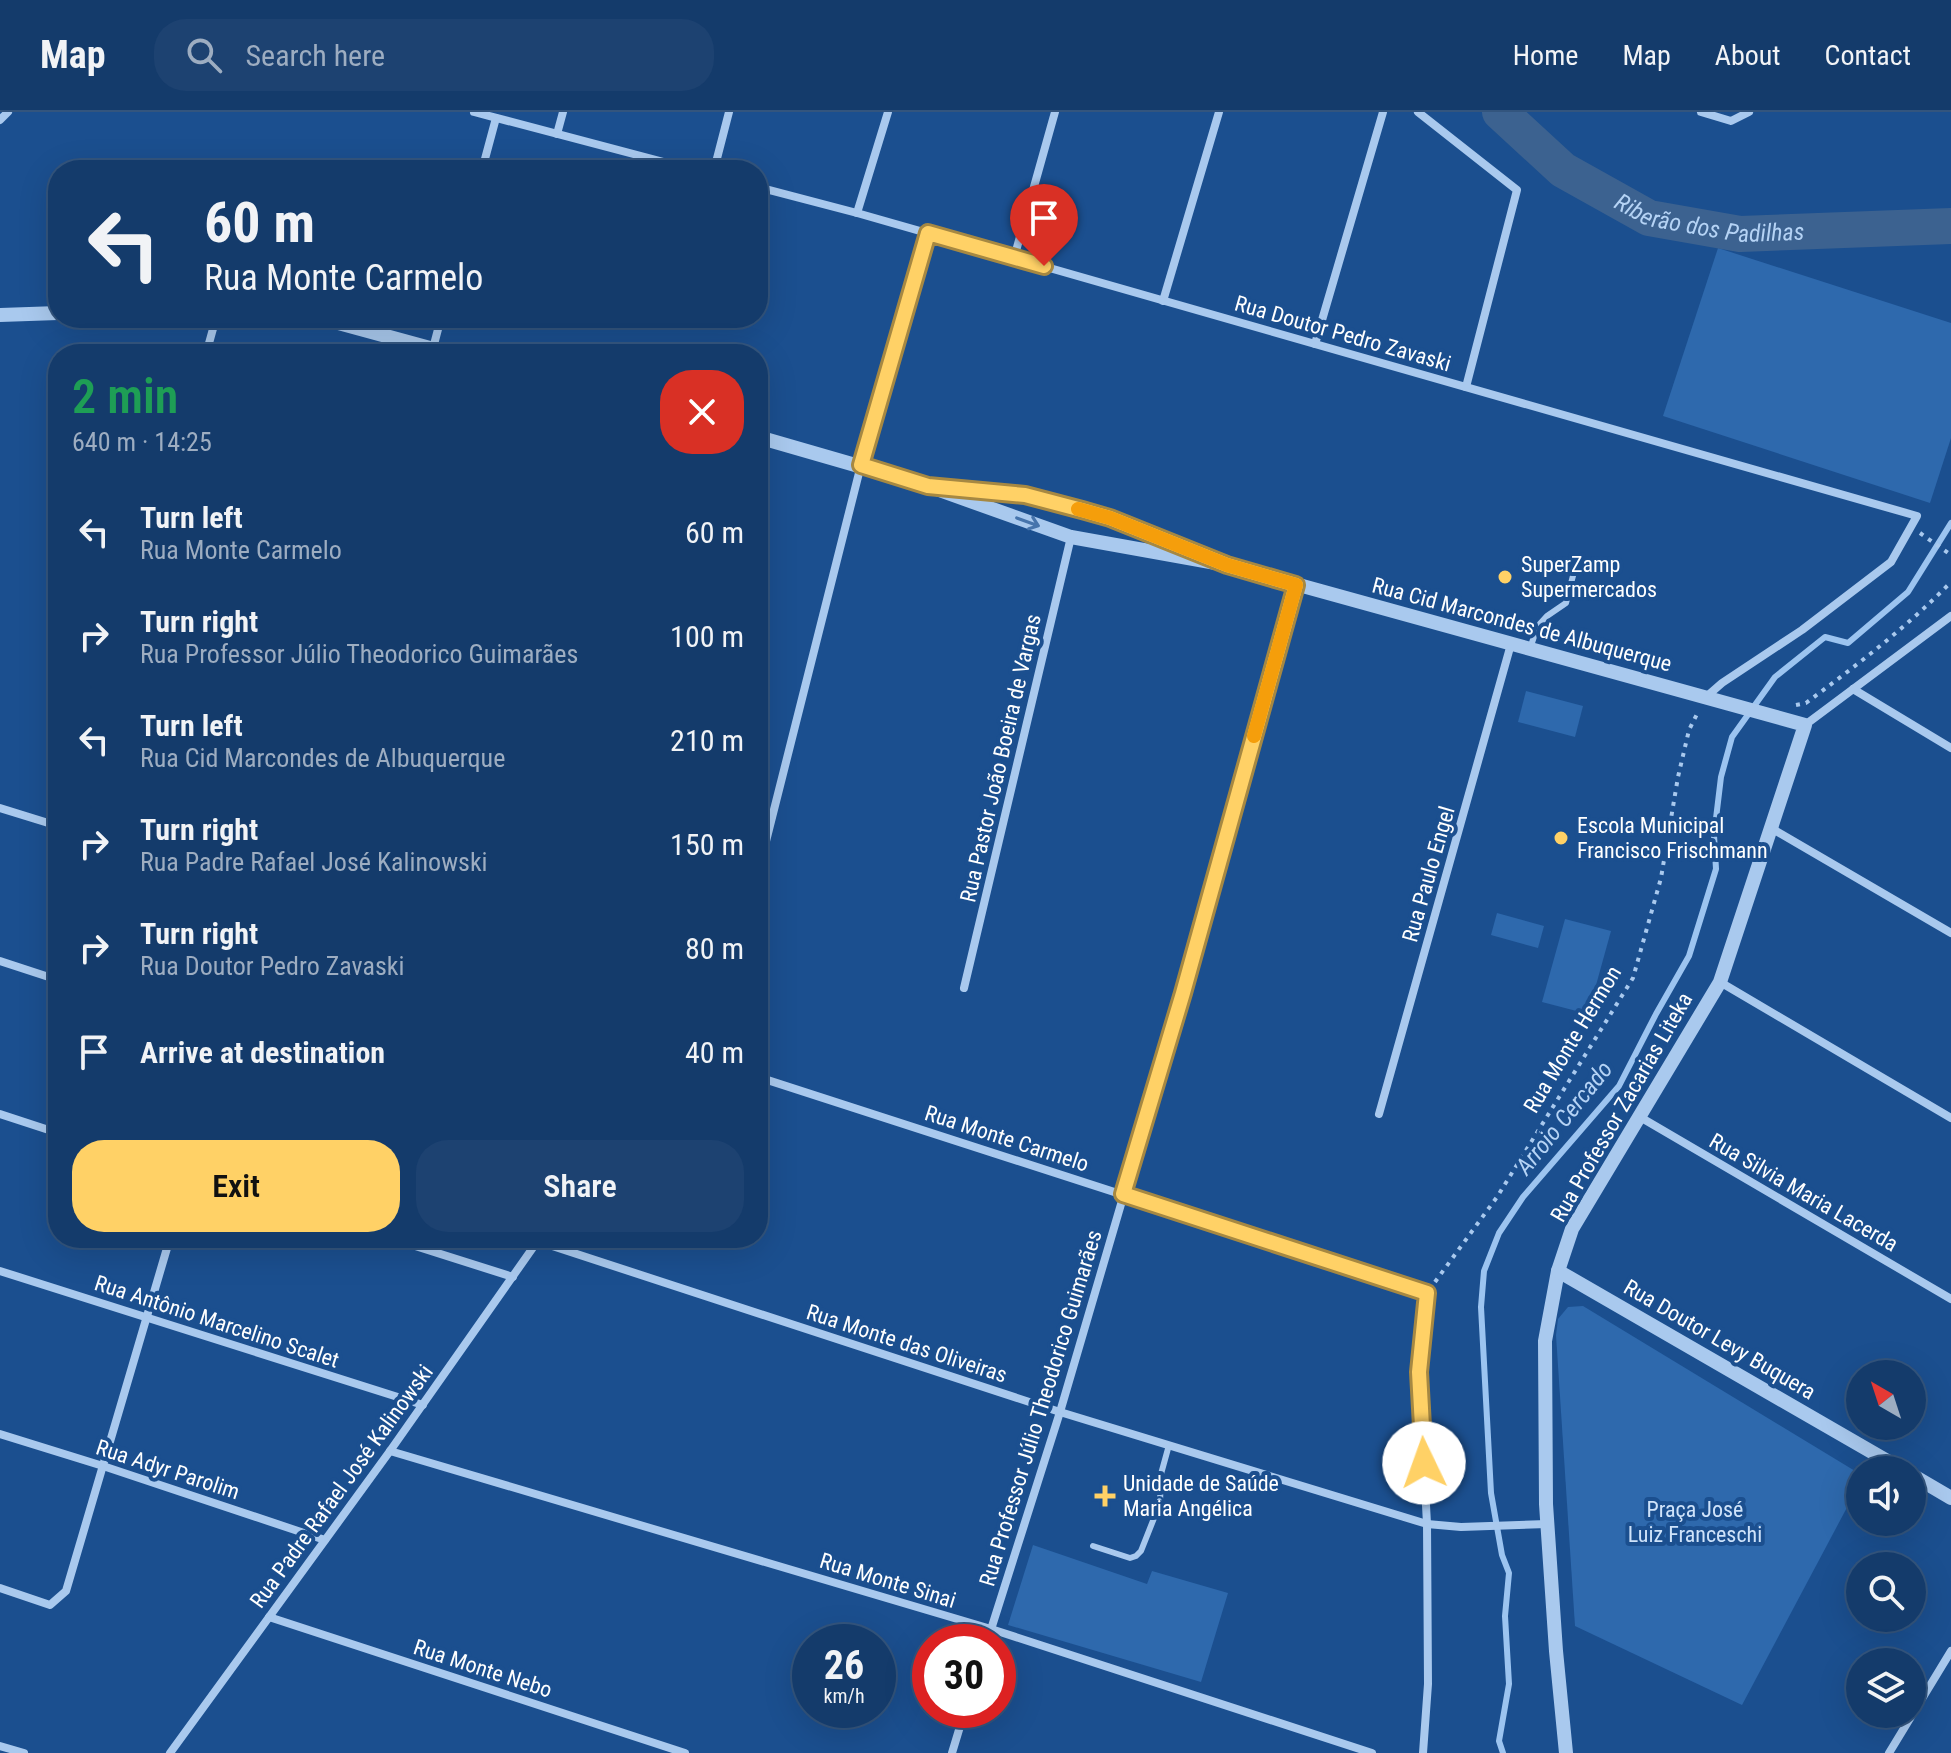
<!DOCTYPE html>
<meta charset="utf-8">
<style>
:root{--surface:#143b6b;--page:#1d4271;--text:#f1f3f6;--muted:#9dadc1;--line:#33557e;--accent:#ffd166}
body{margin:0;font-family:"Roboto Condensed",sans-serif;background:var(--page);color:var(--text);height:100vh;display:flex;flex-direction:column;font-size:30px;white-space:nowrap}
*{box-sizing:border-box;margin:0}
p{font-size:26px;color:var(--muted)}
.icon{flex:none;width:44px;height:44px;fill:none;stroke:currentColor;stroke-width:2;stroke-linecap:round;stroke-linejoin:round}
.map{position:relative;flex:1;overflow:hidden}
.details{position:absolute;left:48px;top:232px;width:720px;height:904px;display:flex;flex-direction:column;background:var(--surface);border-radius:32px;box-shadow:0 8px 32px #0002,0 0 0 2px var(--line)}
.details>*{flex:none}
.banner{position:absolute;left:48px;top:48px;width:720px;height:168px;border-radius:32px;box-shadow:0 8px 32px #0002,0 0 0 2px var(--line);background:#143b6b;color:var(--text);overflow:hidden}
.needle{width:52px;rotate:321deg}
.fabs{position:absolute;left:1846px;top:1248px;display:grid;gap:16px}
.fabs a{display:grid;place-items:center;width:80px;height:80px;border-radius:50%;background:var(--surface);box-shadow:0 8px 32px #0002,0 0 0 2px var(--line);font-size:40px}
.speed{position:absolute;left:792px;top:1512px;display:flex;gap:16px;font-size:40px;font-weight:700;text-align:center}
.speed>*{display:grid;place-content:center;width:104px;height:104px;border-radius:50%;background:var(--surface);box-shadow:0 8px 32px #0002,0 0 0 2px var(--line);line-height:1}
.speed small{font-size:20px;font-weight:400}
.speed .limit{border:12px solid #d22;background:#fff;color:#111}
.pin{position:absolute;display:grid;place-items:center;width:68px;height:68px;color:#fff;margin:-82px -34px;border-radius:50% 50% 50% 0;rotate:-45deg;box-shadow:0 0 8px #0007}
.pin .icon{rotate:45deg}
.me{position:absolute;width:88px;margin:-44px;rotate:357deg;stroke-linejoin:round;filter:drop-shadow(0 0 6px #0008)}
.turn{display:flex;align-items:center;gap:28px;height:168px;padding:0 24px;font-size:36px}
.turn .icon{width:104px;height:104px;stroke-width:2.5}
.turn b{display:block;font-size:56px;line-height:68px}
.round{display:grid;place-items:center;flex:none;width:84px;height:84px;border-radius:32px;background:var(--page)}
.overview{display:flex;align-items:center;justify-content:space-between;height:136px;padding:0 24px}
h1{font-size:48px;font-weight:600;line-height:60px;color:#1e9e55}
.button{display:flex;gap:16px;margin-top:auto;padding:16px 24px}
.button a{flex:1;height:92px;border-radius:32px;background:var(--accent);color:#111;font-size:32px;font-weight:600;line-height:92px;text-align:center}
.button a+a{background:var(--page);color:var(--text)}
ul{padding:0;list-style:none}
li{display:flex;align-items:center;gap:24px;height:104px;padding:0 24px}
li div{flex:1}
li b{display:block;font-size:30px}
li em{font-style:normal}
header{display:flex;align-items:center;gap:48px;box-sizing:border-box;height:112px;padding:0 40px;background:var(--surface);border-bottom:2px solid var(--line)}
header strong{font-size:38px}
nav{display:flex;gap:44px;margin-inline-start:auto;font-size:28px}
.search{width:560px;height:72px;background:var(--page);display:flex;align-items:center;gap:20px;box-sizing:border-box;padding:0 28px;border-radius:32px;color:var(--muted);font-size:30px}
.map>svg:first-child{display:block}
</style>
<header>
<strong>Map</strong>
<div class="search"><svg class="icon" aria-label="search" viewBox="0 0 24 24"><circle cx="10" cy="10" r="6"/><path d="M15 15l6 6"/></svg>Search here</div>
<nav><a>Home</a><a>Map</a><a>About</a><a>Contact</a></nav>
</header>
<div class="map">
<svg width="1951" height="1641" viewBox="0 0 1951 1641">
<rect width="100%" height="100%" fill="#1b4f8f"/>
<g fill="#2e69ad">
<path d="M1718,136l233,75v115l-21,65 -267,-87z"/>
<path d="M1526,579l57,15 -8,31 -57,-15z"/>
<path d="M1497,801l47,13 -6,22 -47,-13z"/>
<path d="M1565,807l46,12 -23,83 -46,-12z"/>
<path d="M1583,1194l277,168v9l-118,222 -167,-79 -19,-291 2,-16 10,-12z"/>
<path d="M1033,1433l114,39 5,-13 76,22 -27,89 -193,-57z"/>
</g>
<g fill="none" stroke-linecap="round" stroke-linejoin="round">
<path stroke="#9cc4f0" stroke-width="6" d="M1503,1641l-4,-12 10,-57 -4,-68 4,-43 -7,-18 -11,-62 -10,-186 3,-36 15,-38 24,-36 96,-111 37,-72 33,-58 27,-87 -2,-34 7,-58 11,-40 43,-60 50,-40 23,6 60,-51 43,-69"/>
<path stroke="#3c6290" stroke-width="36" id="s1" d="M1500,0l63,58 86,48 91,16 211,-8"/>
<g stroke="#a9c9ee" stroke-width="4" stroke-dasharray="4 6" stroke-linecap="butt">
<path d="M1920,421l31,22"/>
<path d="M1796,593l10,-2c51,-38 101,-76 145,-121"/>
<path d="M1435,1170l62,-85 136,-219 28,-100 17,-101 11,-47 10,-20"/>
</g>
<g stroke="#a9c9ee" stroke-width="6">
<path d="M1530,537l7,-22 10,-11 19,-13 10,-39"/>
<path d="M1093,1434l37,12 6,-2 5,-5 19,-48 1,-29 8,-29"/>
</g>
<g stroke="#a9c9ee" stroke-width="8">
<path d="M474,0l220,58"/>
<path d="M1418,0l99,78 -51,197"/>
<path d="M1701,0l30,9 18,-9"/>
<path d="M0,8l8,-8"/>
<path d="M557,22l6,-22"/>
<path d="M482,58l14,-52"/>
<path d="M714,58l15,-58"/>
<path d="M758,75l99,26 1060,303 -26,46 -89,68 -80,53 -16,14"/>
<path d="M857,101l31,-101"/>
<path d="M1014,146l41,-146"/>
<path d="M1163,189l56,-189"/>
<path d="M1315,232l68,-232"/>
<path d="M432,240l9,-34"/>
<path d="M206,242l10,-36"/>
<path d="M1853,577l98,59"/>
<path d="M1805,613l146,-109"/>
<path d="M0,696l58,18"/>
<path d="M1771,716l180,105"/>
<path d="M758,761l103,-408 67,-232"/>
<path d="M0,849l58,19"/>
<path d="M1720,870l231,136"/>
<path d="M964,876l107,-451"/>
<path d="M758,965l669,216 -8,79 8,152 1,160 -5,69"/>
<path d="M0,1002l58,19"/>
<path d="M1379,1002l132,-470"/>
<path d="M1640,1005l311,182"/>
<path d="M390,1126l123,39"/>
<path d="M537,1129l523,171 367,112 34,3 86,-3"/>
<path d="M0,1159l423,134"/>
<path d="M0,1322l103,32 222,74"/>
<path d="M390,1339l601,178 381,124"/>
<path d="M0,1476l50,17 16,-14 104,-353"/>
<path d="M269,1505l416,136"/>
<path d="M987,1530l73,-230 123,-419 113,-408"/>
<path d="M0,1634l24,7"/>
<path d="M170,1641l220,-302 149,-212"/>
<path d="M952,1641l13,-43"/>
<path d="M1889,1641l62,-102"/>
</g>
<g stroke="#a9c9ee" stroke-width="14">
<path d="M0,203l58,-2"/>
<path d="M320,206l132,36"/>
<path d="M758,325l170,49 143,51 156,28 578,160 -85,257 -148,247 -14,42 -13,70 1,163 10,147 10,102"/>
<path d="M949,376l76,7 85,23 87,35"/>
<path d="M1558,1159l345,199"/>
<path d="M1912,1363l39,23"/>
</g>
</g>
<defs><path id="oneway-shaft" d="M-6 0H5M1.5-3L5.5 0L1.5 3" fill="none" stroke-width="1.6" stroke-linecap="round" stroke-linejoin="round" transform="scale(2)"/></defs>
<use stroke="#4674ac" href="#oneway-shaft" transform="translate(1028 410) rotate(20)"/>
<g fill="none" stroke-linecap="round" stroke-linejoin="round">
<defs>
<path id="route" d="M1044,154l-116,-33 -67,232 67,21 97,9 57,15 28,8 117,47 69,20 -113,408 -60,201 304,99 -8,79 5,91"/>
</defs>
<use href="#route" stroke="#a68842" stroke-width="20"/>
<use href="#route" stroke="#ffd166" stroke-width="14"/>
<path stroke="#f59e0b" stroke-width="14" d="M1078,397l32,9 117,47 69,20 -42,151"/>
</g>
<g fill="#ffd166" stroke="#1b4f8f" stroke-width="3">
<circle cx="1505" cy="465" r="8"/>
<circle cx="1561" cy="726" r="8"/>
<path d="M1101 1372h8v8h8v8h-8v8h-8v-8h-8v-8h8z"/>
</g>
<g text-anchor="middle" stroke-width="8" stroke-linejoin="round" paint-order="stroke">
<g font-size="22" fill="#fff" stroke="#1b4f8f">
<text transform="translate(1343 221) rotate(16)" y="8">Rua Doutor Pedro Zavaski</text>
<text transform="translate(1522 512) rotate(15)" y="8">Rua Cid Marcondes de Albuquerque</text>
<text transform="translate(1000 646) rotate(-77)" y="8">Rua Pastor João Boeira de Vargas</text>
<text transform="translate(1428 762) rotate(-74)" y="8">Rua Paulo Engel</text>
<text transform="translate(1572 927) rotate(-59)" y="8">Rua Monte Hermon</text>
<text transform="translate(1621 995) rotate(-60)" y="8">Rua Professor Zacarias Liteka</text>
<text transform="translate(1007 1026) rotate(18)" y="8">Rua Monte Carmelo</text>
<text transform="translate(1804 1080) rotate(30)" y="8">Rua Silvia Maria Lacerda</text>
<text transform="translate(217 1209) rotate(18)" y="8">Rua Antônio Marcelino Scalet</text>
<text transform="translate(1720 1227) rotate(30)" y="8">Rua Doutor Levy Buquera</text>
<text transform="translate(907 1231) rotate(18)" y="8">Rua Monte das Oliveiras</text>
<text transform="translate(1040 1296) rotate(-73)" y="8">Rua Professor Júlio Theodorico Guimarães</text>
<text transform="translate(168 1357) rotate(18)" y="8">Rua Adyr Parolim</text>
<text transform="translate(341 1374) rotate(-54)" y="8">Rua Padre Rafael José Kalinowski</text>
<text transform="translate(888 1468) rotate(17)" y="8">Rua Monte Sinai</text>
<text transform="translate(483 1556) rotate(18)" y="8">Rua Monte Nebo</text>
</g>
<g font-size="22" fill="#fff" stroke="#1b4f8f" text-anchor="start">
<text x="1521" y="460">SuperZamp<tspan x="1521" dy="25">Supermercados</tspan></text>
<text x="1577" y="721">Escola Municipal<tspan x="1577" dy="25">Francisco Frischmann</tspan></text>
<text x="1123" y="1379">Unidade de Saúde<tspan x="1123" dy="25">Maria Angélica</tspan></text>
</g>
<g font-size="22" fill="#cfe3fa" stroke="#1b4f8f">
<text x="1695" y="1405">Praça José<tspan x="1695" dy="25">Luiz Franceschi</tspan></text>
</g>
<g font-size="24" font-style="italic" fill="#b5d3f5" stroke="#1b4f8f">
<text dy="8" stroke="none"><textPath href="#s1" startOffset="244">Riberão dos Padilhas</textPath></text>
<text transform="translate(1564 1006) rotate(-51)" y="8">Arroio Cercado</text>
</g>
</g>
</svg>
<div class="fabs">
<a><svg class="needle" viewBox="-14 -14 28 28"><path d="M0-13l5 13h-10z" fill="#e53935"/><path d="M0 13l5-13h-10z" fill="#9dadc1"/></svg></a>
<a><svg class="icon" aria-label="sound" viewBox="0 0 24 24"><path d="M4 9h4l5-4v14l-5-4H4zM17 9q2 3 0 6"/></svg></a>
<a><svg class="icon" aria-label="search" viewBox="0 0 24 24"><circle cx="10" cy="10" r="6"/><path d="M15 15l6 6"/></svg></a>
<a><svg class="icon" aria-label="layers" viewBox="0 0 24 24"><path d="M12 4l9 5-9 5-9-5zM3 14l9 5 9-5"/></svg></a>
</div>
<div class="speed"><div>26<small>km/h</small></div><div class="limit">30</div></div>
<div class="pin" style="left:1044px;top:154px;background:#d93025"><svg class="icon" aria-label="arrive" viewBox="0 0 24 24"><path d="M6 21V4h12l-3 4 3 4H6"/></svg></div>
<svg class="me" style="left:1424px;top:1351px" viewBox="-20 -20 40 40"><circle r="19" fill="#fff"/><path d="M0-13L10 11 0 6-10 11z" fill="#ffd166"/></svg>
<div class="banner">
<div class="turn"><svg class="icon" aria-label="left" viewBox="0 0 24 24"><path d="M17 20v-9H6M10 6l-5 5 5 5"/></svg><div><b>60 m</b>Rua Monte Carmelo</div></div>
</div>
<section class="details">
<div class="overview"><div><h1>2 min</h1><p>640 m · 14:25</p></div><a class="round" style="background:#d93025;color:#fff"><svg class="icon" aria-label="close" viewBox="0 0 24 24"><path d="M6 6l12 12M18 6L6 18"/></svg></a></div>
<ul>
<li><svg class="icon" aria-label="left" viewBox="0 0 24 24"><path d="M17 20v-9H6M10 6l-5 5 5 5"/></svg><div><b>Turn left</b><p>Rua Monte Carmelo</p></div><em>60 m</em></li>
<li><svg class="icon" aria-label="right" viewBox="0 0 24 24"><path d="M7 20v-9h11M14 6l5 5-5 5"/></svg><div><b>Turn right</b><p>Rua Professor Júlio Theodorico Guimarães</p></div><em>100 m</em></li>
<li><svg class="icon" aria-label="left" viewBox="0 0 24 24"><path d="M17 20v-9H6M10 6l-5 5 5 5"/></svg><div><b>Turn left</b><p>Rua Cid Marcondes de Albuquerque</p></div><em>210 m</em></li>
<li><svg class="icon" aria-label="right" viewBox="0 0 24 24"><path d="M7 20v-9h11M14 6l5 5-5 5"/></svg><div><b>Turn right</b><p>Rua Padre Rafael José Kalinowski</p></div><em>150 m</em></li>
<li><svg class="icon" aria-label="right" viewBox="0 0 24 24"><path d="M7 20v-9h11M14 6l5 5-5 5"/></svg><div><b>Turn right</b><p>Rua Doutor Pedro Zavaski</p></div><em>80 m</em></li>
<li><svg class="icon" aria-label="arrive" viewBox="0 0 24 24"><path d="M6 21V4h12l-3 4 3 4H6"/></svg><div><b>Arrive at destination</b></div><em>40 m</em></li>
</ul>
<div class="button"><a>Exit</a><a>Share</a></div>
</section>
</div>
